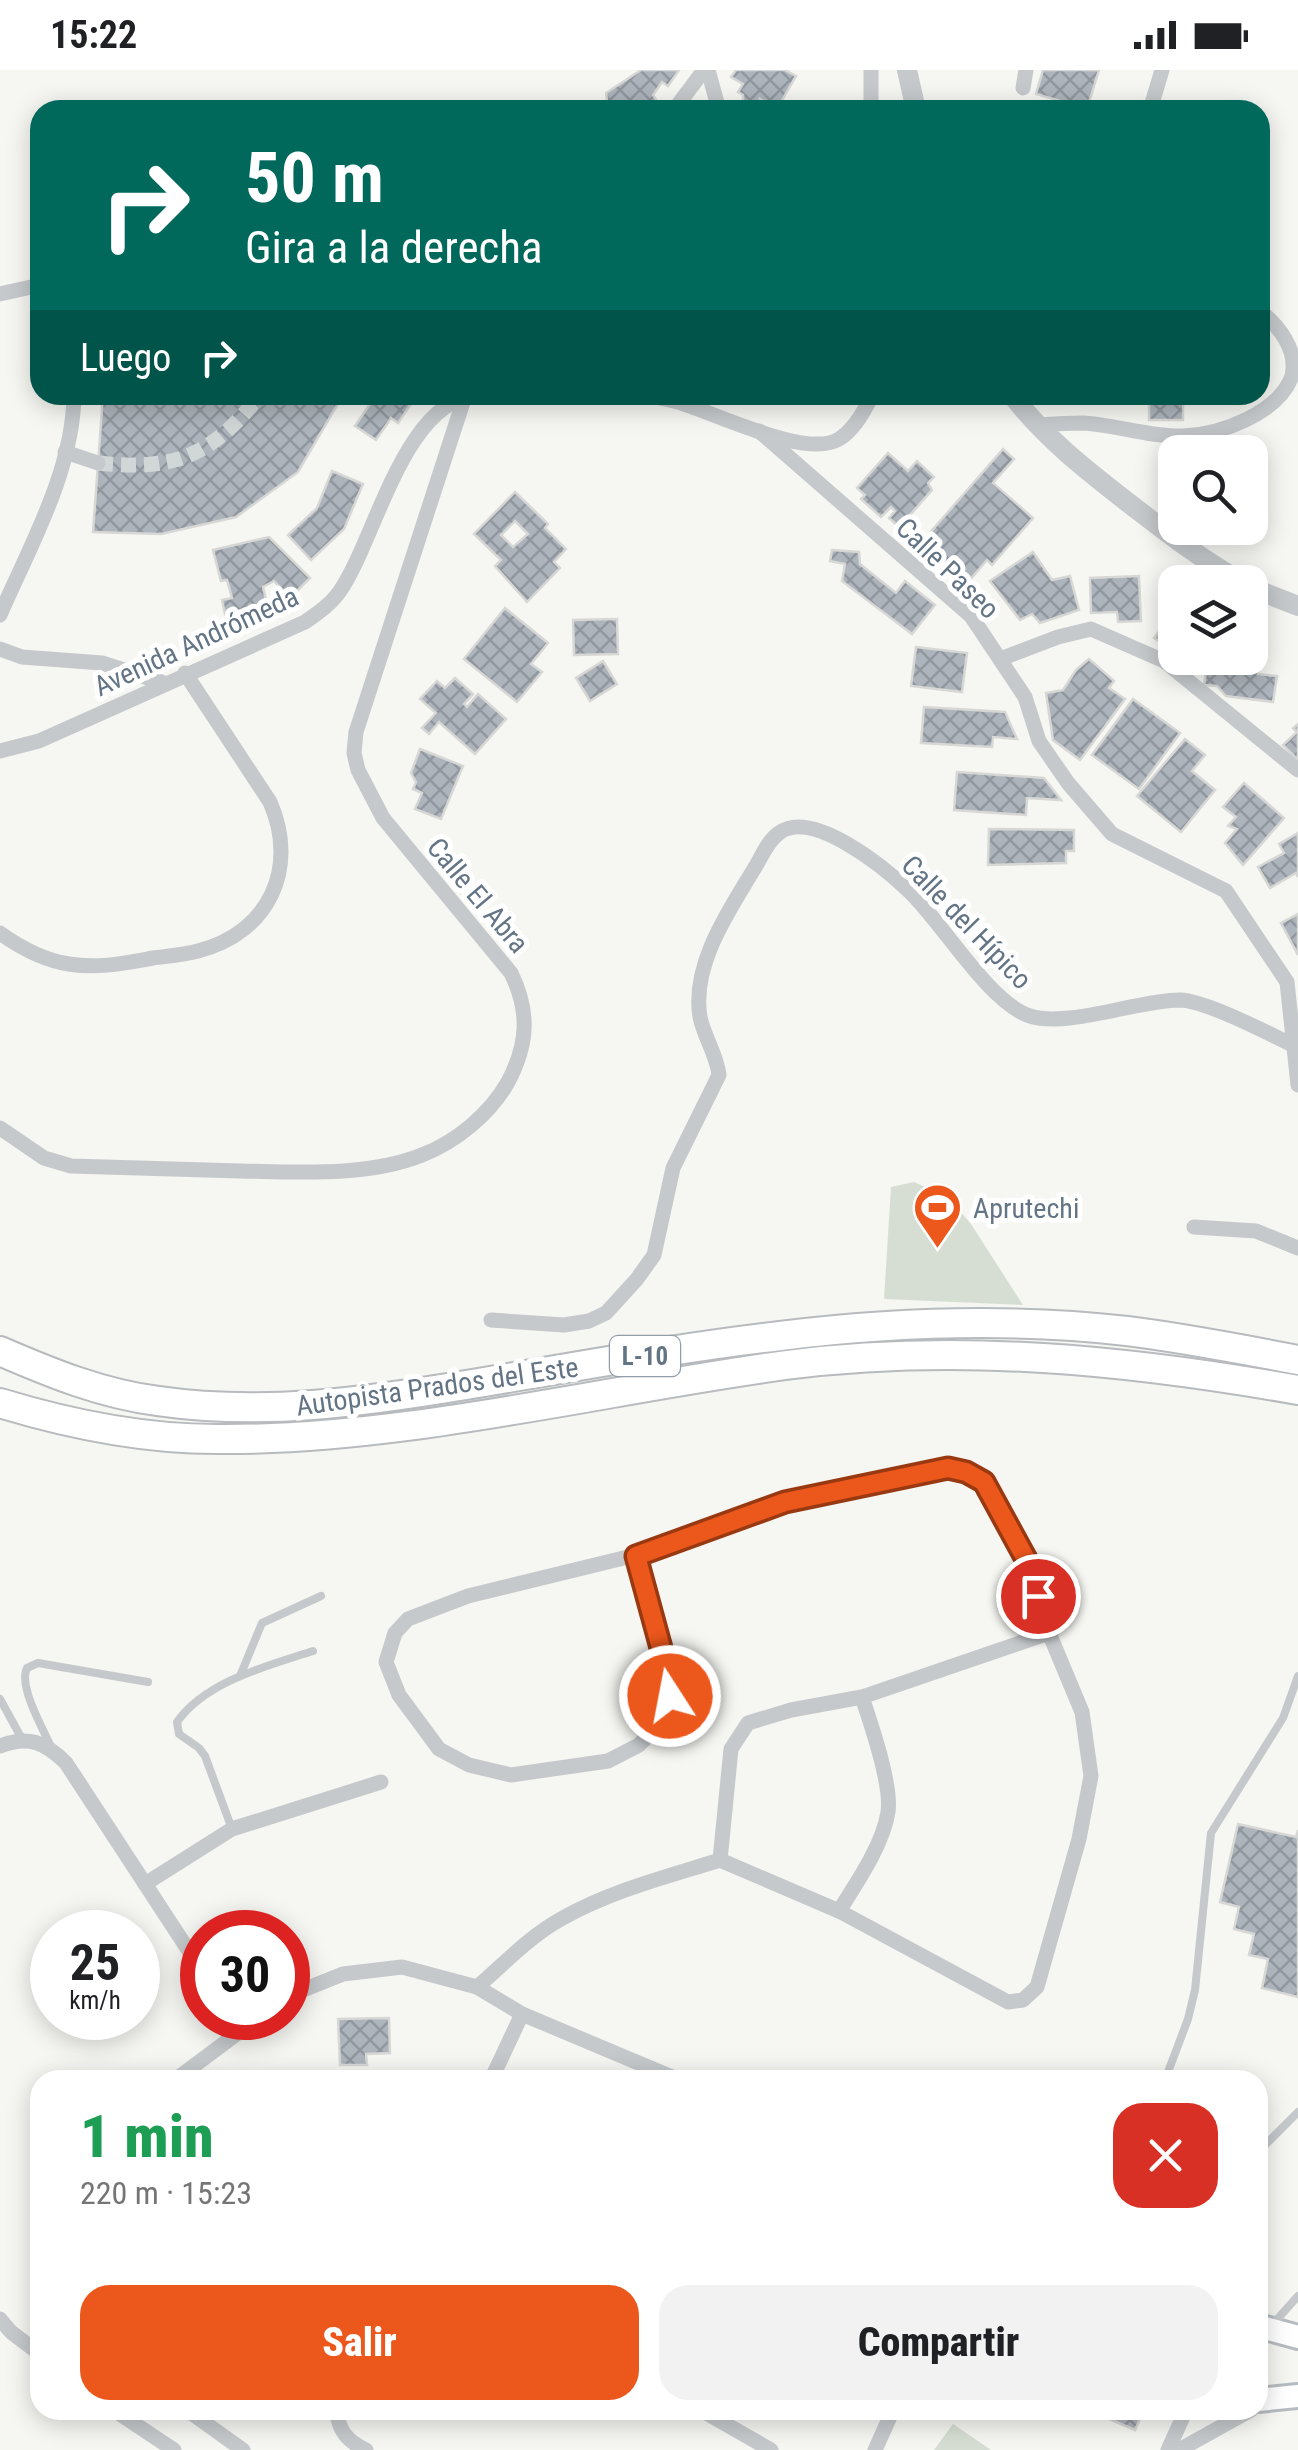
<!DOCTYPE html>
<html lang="es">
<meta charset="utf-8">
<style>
:root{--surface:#fff;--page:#f2f2f2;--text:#202124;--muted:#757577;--accent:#ec571c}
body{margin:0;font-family:"Roboto Condensed",sans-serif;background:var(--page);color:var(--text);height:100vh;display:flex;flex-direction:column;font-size:38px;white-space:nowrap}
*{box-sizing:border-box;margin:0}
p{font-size:32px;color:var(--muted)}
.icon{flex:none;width:55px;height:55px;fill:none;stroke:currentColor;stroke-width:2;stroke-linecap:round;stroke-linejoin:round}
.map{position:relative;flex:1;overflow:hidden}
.panel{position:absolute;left:30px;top:2000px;width:1238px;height:350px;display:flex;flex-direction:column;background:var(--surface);border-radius:30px;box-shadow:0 5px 25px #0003}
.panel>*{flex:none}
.guide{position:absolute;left:30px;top:30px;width:1240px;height:305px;border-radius:30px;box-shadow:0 5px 25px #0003;background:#00695c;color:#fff;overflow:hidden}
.fabs{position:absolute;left:1158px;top:365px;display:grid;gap:20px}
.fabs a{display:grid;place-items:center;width:110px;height:110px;border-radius:20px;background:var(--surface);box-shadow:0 5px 25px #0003;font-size:50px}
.speed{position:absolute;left:30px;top:1840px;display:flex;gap:20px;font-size:50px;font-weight:700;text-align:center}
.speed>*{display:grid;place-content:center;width:130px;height:130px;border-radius:50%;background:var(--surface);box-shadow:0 5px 25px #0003;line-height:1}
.speed small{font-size:25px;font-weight:400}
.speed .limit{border:15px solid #d22;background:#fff;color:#111}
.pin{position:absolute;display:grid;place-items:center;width:85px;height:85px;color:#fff;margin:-42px;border:5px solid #fff;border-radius:50%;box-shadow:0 2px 10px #0007}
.me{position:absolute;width:110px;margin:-55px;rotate:349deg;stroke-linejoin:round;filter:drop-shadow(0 0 8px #0008)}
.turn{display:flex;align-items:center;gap:35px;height:210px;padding:0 50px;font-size:45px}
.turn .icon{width:130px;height:130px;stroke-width:2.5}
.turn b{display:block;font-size:70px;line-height:85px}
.then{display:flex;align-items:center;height:95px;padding:0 50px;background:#0003;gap:20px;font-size:38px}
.round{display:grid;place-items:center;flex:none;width:105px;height:105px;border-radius:30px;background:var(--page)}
.overview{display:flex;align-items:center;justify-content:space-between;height:170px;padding:0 50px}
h1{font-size:60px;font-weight:800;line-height:75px;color:#1e9e55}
.button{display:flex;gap:20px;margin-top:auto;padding:20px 50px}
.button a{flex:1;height:115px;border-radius:30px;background:var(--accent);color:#fff;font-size:40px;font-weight:800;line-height:115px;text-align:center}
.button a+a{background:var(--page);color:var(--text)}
.status{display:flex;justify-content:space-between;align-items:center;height:70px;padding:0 50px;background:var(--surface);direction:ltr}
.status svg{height:28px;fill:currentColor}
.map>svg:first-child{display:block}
</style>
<div class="status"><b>15:22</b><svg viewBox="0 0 49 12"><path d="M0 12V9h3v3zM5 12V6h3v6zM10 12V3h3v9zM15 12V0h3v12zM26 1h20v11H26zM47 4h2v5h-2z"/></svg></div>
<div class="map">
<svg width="1298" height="2380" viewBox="0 0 1298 2380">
<defs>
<pattern id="building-cross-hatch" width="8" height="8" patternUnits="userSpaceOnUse" patternTransform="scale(2.5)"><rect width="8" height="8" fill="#adb4bb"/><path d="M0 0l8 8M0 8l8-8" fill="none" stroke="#90979e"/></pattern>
</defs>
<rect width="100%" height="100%" fill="#f6f6f2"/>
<g fill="#d6ded3">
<path d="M914,1112l34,15 23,27 52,81 -139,-6 7,-112z"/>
<path d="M953,2354l38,26h-57z"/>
</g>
<g fill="url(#building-cross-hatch)" stroke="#d7d7d5" stroke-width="2.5" fill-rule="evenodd">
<path d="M641,0h38l-11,16 -6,-4 -9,13 10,15h-55l-2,-17z"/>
<path d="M736,0h49l11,6 -19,33 -17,-10v11h-17v-15l-5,-3 5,-8 -12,-7z"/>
<path d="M1043,0h56l-12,39 -51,-15z"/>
<path d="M103,325h240l-45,77 -62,45 -75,17 -68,-2z"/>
<path d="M376,325h41l-19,28 -7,-5 -15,22 -21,-14z"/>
<rect x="1149" y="325" width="34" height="25"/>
<path d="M1003,379l11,10 -21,24 40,35 -41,47 -5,-5 -20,23 -46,-40z"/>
<path d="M888,383l20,18 9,-10 17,16 -6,6 4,7 -22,25 6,4 -11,13 -16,-14 6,-7 -4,-4 -10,10 -20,-18 4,-4 -8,-7z"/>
<path d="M332,401l31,13 -19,45 -33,31 -23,-25 29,-27z"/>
<path d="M515,422l33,32 -3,4 21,21 -12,13 6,6 -33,34 -32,-36 6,-6 -27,-26zM515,451l13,13 -15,13 -12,-12z"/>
<path d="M269,467l41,41 -20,20 -16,-17 -11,6 4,17 -42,10 -3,-14 10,-2 -5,-18 -6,1 -8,-31z"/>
<path d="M832,480l27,2 1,12 36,29 9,-12 30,24 -23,29 -70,-53 3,-17 -15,-3z"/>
<path d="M1033,482l19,28 18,-4 9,34 -39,13 -8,-9 -12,6 -30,-39z"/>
<path d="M1139,506l2,45 -23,1 -1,-10 -26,1 -1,-35z"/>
<path d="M505,538l43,35 -17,21 11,8 -25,30 -53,-43z"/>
<path d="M617,549l1,35 -44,1 -1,-35z"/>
<path d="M1163,556l12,8v18l-21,-14z"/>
<path d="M916,577l51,6 -5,39 -51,-6z"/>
<path d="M1250,577l11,1 -3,26 19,2 -4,26 -47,-6 -9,-10 -13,-1 4,-27h42z"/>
<path d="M1089,589l25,22 -5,7 16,11 -45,61 -27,-20 -7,-47 17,-3 13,-20z"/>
<path d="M603,591l14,23 -27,17 -14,-23z"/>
<path d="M455,608l18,16 -9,10 3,3 11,-13 28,25 -31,35 -36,-32 -10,12 -7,-6 14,-15 -16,-14 17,-18 8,7z"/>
<path d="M1133,629l47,34 -41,56 -47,-34z"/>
<path d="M924,637l81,5 12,27 -24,-2 -1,10 -71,-4z"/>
<path d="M1298,654v36l-15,-15 14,-13 -4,-4z"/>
<path d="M1185,669l20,16 -13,16 23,19 -34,42 -44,-36z"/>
<path d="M420,679l43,17 -22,53 -26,-10 7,-16 -9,-4 3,-7 -5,-9z"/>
<path d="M957,702l87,6 17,22 -34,-2 -1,17 -72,-5z"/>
<path d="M1244,713l40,35 -41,47 -18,-22 12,-14 -9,-3 8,-9 -13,-10z"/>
<path d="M989,759l85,1v21h-8v12l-78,2z"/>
<path d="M1298,763v44l-2,-4 -26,15 -12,-21 26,-14 -5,-9z"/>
<path d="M1298,844v41l-17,-32z"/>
<path d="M1238,1754l58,13 2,-7v167l-36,-9 6,-29 -19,-4 5,-21 -20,-5 5,-22 -19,-5z"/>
<path d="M389,1948l1,35 -24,1 1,11h-27l-2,-46z"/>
<path d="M1088,2340h56l-9,20z"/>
</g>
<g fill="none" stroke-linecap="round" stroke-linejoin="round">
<path stroke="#d1d6d7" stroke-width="15" stroke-dasharray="15 8" stroke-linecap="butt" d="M98,393c78,8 113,-7 162,-68"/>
<defs>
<g id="secondary">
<path d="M1258,2256l40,11"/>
<path d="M1258,2330l40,-4"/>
</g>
<g id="motorway">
<path d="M0,1281c51,22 102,43 158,50 104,15 205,1 308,-16 104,-17 209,-37 314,-49 114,-14 232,-18 347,-5 57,7 114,18 171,29"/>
<path d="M0,1333c69,21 143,36 216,36 186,2 385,-49 570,-74 172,-22 343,-5 512,25"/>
</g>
</defs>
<use href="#secondary" stroke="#b7bcc1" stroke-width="28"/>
<use href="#motorway" stroke="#b7bbbe" stroke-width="32"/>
<g stroke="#c5c9cc" stroke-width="8">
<path d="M240,1606l22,-53 59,-27"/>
<path d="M0,1629l22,40"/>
<path d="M52,1679c-8,-19 -34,-62 -25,-81l11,-5 110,19"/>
<path d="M232,1759l-27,-73 -6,-8 -20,-14 -2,-12c29,-41 90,-56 136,-71"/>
<path d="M1165,2010l23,-61 7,-29 16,-157 72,-115 15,-42"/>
<path d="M1258,2082l40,-40"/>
<path d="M1271,2256l27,-30"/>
</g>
<g stroke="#c5c9cc" stroke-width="15">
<path d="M708,0l11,40"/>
<path d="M1023,18l3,-18"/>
<path d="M674,40l30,-40"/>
<path d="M871,40v-40"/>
<path d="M1150,40l12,-40"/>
<path d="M0,224l40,-9"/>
<path d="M643,325c12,2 26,4 38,8 36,11 126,56 158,36 15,-9 26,-29 33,-44"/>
<path d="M1037,355c15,-1 31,-2 46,-2 33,2 67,14 100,13 37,-1 96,-23 109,-60 6,-26 -13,-50 -32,-65"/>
<path d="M759,361l212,185 54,81 14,44 29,42 44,51 114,57 61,91 11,103"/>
<path d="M65,382l33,11"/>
<path d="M0,545c30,-69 73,-144 74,-220"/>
<path d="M0,579l22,8 80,6 62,20"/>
<path d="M1000,589l58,-22 33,-8 73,32 134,109"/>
<path d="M0,681l39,-10 266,-119c13,-9 26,-18 35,-31 36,-52 64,-193 139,-196"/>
<path d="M0,863c21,15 43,27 69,31 28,5 56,-1 84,-6 15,-2 30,-3 45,-7 71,-18 101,-83 72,-149l-85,-129"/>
<path d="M0,1058l44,30 27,8c56,2 113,3 169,5 58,1 127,6 182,-16 34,-13 68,-41 86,-73 20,-38 22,-70 3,-109l-128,-155 -25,-48 -4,-17 2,-21 109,-336"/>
<path d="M1194,1157l62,4 42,17"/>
<path d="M491,1250l73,5 25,-4 17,-8 31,-34 17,-24 19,-87 46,-93c-2,-20 -15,-38 -19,-58 -9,-54 31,-109 57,-153 6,-11 12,-24 22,-31 33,-25 106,35 130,58 33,31 80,112 121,125 39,12 108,-16 150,-16 27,1 87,33 113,45"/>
<path d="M0,1676c28,-11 45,-4 66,17l136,208"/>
<path d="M720,1790l11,-111 17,-26 43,-13 71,-13 187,-64"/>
<path d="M145,1814l87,-55 149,-47"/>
<path d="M839,1841c17,-27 44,-66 49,-99 4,-27 -17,-88 -26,-115"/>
<path d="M477,1917c27,-23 53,-51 84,-68 49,-28 105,-42 159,-59l119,51 169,91 15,-2 14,-13 42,-148 12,-63 -9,-64 -33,-79 -23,-74 -42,-77 -18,-10 -18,-4 -163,34 -149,53 -168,41 -60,23 -13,14 -9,29 13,33 40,54 30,16 42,10 97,-14 31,-16 24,-25 7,-24 -3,-26 -31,-115"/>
<path d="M288,1926l55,-22 59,-7 75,20 45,27 157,66"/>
<path d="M175,2010l83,-62"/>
<path d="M491,2010l31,-66"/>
<path d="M0,2249l11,13 29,22"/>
<path d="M114,2340l60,40"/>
<path d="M187,2340l56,40"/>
<path d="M336,2340c3,21 11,31 30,40"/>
<path d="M701,2340l70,40"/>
<path d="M875,2380l18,-40"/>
<path d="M1168,2380l18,-40"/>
<path d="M1179,2380l72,-40"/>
</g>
<g stroke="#c5c9cc" stroke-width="20">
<path d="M907,0l9,40"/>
<path d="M1012,325c32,42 73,74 114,106 38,29 74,58 116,81"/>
<path d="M1250,517l48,19"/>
</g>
<use href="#secondary" stroke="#fff" stroke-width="22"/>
<use href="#motorway" stroke="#fff" stroke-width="28"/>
</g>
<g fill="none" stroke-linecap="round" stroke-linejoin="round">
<defs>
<path id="route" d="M670,1626l-3,-26 -31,-114 149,-54 163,-34 18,4 18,10 42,77 12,37"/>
</defs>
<use href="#route" stroke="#993912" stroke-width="25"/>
<use href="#route" stroke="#ec571c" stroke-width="18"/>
</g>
<defs>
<symbol id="stadium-pin" viewBox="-11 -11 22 30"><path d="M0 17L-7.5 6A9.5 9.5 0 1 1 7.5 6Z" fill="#ec571c" stroke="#fff"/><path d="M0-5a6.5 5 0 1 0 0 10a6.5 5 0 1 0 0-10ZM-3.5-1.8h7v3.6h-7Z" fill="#fff"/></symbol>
</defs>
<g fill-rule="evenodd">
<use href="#stadium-pin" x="910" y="1110" width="55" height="75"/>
</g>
<g text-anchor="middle" stroke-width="10" stroke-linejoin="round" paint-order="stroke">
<rect fill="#fff" stroke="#929eaa" stroke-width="2.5" x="610" y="1266" width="70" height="40" rx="8"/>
<g font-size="25" font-weight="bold" fill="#637485">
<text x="645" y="1295">L-10</text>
</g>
<g font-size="28" fill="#637485" stroke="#fff">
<text transform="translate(948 498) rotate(44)" y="10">Calle Paseo</text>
<text transform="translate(196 571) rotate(-25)" y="10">Avenida Andrómeda</text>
<text transform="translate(478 825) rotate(50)" y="10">Calle El Abra</text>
<text transform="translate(967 852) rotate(46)" y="10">Calle del Hípico</text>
<text transform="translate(437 1316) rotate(-8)" y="10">Autopista Prados del Este</text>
</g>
<g font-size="28" fill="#637485" stroke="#fff" text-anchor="start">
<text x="973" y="1148">Aprutechi</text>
</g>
</g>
</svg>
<div class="fabs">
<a><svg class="icon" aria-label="search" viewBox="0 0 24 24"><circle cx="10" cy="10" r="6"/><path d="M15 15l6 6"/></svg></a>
<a><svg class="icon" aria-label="layers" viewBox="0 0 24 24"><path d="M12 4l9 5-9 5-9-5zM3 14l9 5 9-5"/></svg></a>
</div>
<div class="speed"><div>25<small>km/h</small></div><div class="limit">30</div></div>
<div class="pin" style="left:1038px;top:1526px;background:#d93025"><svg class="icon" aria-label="arrive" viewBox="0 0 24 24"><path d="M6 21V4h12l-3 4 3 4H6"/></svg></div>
<svg class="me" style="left:670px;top:1626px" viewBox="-20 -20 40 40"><circle r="17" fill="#ec571c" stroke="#fff" stroke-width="3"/><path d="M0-11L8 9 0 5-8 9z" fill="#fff"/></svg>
<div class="guide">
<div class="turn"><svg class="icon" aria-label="right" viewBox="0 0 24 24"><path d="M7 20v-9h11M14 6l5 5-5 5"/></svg><div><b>50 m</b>Gira a la derecha</div></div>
<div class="then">Luego<svg class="icon" aria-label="right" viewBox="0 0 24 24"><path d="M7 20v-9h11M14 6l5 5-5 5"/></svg></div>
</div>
<section class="panel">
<div class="overview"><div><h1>1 min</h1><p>220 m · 15:23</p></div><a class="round" style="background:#d93025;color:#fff"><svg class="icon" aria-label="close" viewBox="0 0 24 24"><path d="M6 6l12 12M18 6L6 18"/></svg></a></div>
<div class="button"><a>Salir</a><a>Compartir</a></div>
</section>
</div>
